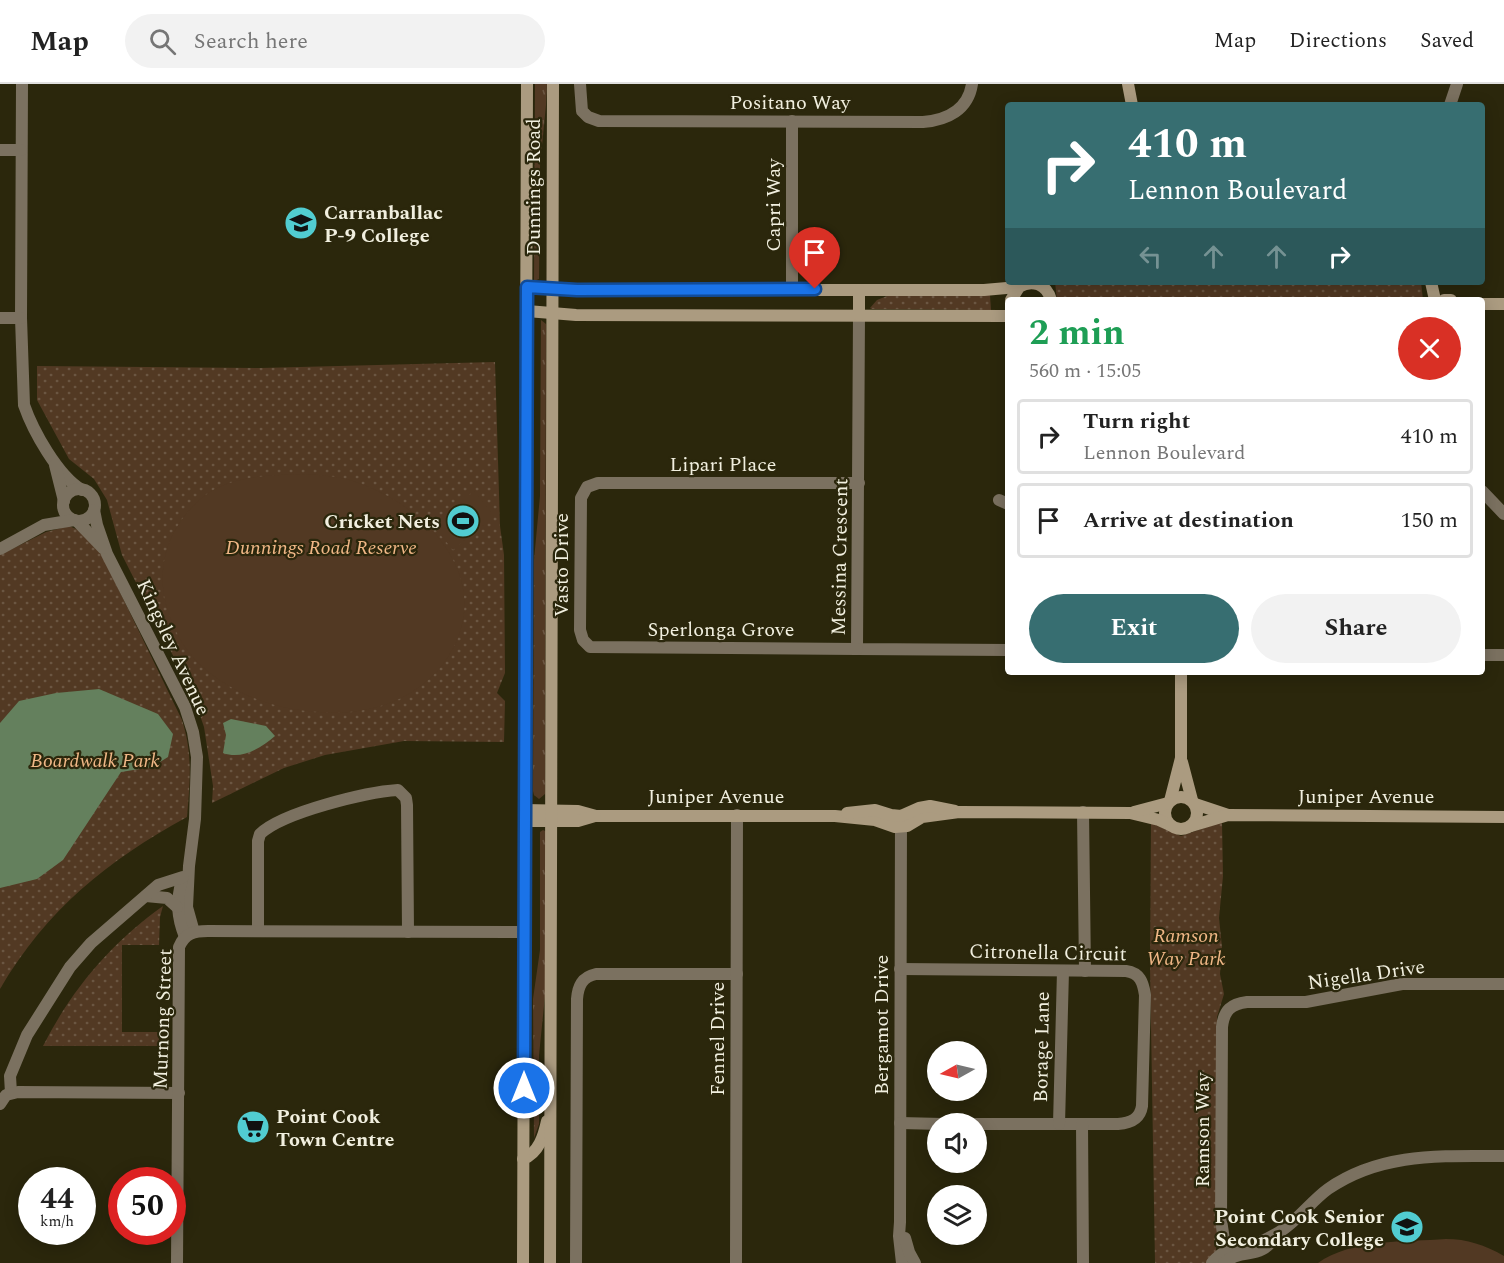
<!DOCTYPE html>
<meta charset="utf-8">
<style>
:root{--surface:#fff;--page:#f2f2f2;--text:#222;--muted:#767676;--line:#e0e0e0;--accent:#376e71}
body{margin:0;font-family:Spectral,serif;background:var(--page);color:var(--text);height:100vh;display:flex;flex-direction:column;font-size:22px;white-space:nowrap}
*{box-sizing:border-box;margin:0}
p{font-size:20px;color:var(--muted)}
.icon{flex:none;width:33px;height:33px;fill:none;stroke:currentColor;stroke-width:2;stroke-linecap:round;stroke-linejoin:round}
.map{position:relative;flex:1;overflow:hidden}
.side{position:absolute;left:1005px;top:213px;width:480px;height:378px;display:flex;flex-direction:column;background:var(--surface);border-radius:6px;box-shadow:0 3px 15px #0003}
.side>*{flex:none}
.banner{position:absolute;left:1005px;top:18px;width:480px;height:183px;border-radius:6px;box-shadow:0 3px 15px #0003;background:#376e71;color:#fff;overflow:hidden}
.needle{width:39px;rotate:262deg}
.tools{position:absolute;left:927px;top:957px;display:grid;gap:12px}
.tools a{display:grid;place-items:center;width:60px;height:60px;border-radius:50%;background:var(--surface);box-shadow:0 3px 15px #0003;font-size:30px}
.speed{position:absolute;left:18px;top:1083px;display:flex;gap:12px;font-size:30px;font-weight:700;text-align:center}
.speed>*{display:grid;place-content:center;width:78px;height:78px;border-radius:50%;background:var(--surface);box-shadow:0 3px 15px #0003;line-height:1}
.speed small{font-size:15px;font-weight:400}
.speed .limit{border:9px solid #d22;background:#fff;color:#111}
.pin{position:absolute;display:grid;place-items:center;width:51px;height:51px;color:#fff;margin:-62px -26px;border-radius:50% 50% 50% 0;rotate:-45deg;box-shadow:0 0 6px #0007}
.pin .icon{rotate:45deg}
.me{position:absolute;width:66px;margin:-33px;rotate:0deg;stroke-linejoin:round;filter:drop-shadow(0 0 4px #0008)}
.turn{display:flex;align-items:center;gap:21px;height:126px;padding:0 24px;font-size:27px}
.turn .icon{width:78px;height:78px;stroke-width:2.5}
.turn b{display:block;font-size:42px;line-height:51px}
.lanes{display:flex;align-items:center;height:57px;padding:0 24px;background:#0003;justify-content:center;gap:30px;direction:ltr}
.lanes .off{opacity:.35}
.round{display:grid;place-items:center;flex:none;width:63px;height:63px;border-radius:32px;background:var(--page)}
.overview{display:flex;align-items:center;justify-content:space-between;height:102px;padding:0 24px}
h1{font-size:36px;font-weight:700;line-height:45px;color:#1e9e55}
.action{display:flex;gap:12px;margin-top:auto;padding:12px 24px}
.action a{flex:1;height:69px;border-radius:36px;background:var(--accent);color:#fff;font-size:24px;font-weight:700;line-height:69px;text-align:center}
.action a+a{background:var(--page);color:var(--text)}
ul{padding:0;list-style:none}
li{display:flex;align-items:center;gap:18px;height:75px;margin:0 12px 9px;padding:0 12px;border:3px solid var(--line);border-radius:6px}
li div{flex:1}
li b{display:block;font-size:22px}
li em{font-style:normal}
header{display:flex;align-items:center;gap:36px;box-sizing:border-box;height:84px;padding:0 30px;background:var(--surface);border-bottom:2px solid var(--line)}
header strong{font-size:28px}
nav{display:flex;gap:33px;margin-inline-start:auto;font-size:21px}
.search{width:420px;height:54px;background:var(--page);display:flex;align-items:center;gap:15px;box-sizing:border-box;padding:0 21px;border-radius:33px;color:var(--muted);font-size:22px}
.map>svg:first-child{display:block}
</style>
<header>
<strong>Map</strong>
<div class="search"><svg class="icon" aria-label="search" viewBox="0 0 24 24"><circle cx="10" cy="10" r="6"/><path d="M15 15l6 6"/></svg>Search here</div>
<nav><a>Map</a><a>Directions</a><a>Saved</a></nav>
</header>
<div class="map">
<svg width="1504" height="1179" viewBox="0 0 1504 1179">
<defs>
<pattern id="grass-tufts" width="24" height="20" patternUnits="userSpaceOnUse" patternTransform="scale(1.5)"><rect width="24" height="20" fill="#523923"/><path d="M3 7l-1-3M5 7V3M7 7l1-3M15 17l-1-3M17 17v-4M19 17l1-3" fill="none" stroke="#6b5642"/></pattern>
<pattern id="park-dots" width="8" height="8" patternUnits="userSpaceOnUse" patternTransform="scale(1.5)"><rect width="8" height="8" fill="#523923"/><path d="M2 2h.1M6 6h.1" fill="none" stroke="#6b5642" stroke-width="1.8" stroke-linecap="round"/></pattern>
</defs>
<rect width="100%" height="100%" fill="#2b270c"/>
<g fill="url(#grass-tufts)">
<path d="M535,0h12l-1,21 -6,61 -1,113 -5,2z"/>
<path d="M541,236l5,4 -1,470 -6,5 -5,-4 -1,-4 1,-231 6,-64z"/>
<path d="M543,746l4,2 -1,154 -7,69v69l-5,14 -1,-139 7,-49v-118z"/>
</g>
<g fill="url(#park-dots)">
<path d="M1055,198h366l2,18h-366z"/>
<path d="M990,211l1,15 -119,-1 -2,-1 7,-8 10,-4z"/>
<path d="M495,278l5,164 4,29 1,118 -8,20 8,8 -1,41 -100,-1 -79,14 -41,13 -72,35 1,-17 -9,-59 -11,-32 -71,-140 -15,-55 -13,-21 -25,-20 -32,-59v-34l223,2z"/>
<path d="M69,442l12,5 18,18 83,171c11,34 8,62 5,97 -80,44 -140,92 -187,172v-434l46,-23z"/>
<path d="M1222,738l1,54 -4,42 3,29 -2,27 4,20 -7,23v225l-2,15 -4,6h-56l-5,-297 1,-143 30,13z"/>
<path d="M163,822l-3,11 -1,28h-37v87h37v14h-116c29,-57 68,-103 120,-140z"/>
</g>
<g fill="#523923">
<path d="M306,390c13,1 27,2 40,5 80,22 157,104 97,185 -23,30 -58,45 -94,48 -56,4 -119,-13 -157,-56 -10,-11 -17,-26 -22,-39 -9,-23 -10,-48 -2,-71 8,-23 27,-47 49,-58 28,-13 59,-13 89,-14z"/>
<path d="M474,407l20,25 -41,34 -20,-24z"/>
<path d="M1446,1155c21,0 39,6 58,17v7h-186c33,-24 88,-21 128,-24z"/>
</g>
<g fill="#64805d">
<path d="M99,605l59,25 15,20 -5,23 -16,10 -31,5 -58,88 -26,19 -37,9v-165l19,-22 37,-8z"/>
<path d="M231,635l35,7 9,10c-14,12 -33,24 -52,17l3,-18 -3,-12z"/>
</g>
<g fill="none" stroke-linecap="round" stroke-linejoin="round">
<g stroke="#7b7160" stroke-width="12">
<path d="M22,0l-1,234 3,87c9,26 34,71 58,85"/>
<path d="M580,0l2,27 6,6 11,4 324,1c24,-2 45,-12 49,-38"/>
<path d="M1450,21l7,-21"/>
<path d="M792,37v168"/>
<path d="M0,66h21"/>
<path d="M859,231l-2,334 151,1"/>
<path d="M0,234h21"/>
<path d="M55,381l9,36"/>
<circle cx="79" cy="421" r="16"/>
<path d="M1482,407l22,23"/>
<path d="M999,416l9,4"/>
<path d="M94,426l3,15 10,29 78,153 8,25 4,25 -2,62 -6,47 -2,41 7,25"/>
<path d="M77,437l26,27"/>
<path d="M0,465l44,-24 30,-5"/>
<path d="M857,565l-267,-2 -7,-7 -3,-10 1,-132 6,-11 11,-4h261"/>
<path d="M1482,571h22"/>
<path d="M1083,728l2,159"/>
<path d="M901,733l-1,405 -1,14 3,27"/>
<path d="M182,796c-6,21 -5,37 3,57"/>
<path d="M146,812l21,2 10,9"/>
<path d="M258,847v-90l2,-7c23,-22 107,-42 138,-44l8,8 1,7 1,127"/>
<path d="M900,885l226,2c14,2 17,11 19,24l-3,111c-2,13 -11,17 -24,18h-142"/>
<path d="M11,1009l-1,-17 17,-41 43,-68 21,-24 67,-58 25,-8"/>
<path d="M0,1020l6,-9 12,-3 161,1"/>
<path d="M900,1039l42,1"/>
<path d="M1059,1040l4,-153"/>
<path d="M1082,1040l1,139"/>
<path d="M905,1154l4,14 6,11"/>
<path d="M1231,1174l-7,-18 -3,-20 1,-193c2,-17 9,-23 25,-25h59l96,-18h102"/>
<path d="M177,1179l2,-316c6,-14 15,-16 29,-16l316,1"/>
<path d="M576,1179l1,-264c1,-13 5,-22 19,-25h141"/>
<path d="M736,1179l1,-448"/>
<path d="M1212,1179c14,-16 20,-13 40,-18 8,-2 17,-7 24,-11 20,-11 34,-32 52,-45 53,-37 114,-33 176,-33"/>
<path d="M1224,1179c20,-17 35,0 53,-29"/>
</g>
<g stroke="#ab9b80" stroke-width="12">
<path d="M1128,0l4,21"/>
<path d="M1431,198l4,18"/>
<path d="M527,203l50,3h407l35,-3"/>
<path d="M1011,216l8,-13c13,-8 28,-3 32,13"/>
<path d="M1444,216h7"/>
<path d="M1482,220h22"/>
<path d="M527,227l49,4 432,1"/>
<path d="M859,231v-25"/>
<path d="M1182,678l10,38"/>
<circle cx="1181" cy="729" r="16"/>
<path d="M1170,717l11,-43v-86"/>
<path d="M1195,720l33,11"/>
<path d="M524,726l54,1 18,5h239l40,4 20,7 12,-1 15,-9 37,-5 171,1 29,7 11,5"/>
<path d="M1134,728l34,-9"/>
<path d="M847,729l28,-3 16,5 10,1 18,-8 11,-2 25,5"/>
<path d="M524,737h54l17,-5"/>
<path d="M1191,742l37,-11 276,2"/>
<path d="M523,1075c16,-6 21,-24 24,-38"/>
<path d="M523,1179l4,-1179"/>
<path d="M550,1179l3,-1179"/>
</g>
</g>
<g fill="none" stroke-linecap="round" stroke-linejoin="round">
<defs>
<path id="route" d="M524,1004l3,-801 50,3 238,-1"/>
</defs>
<use href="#route" stroke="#114b97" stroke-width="15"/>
<use href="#route" stroke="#1a73e8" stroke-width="10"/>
</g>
<defs>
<symbol id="school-disc" viewBox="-11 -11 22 22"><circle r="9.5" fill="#51ccd1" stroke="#2b270c"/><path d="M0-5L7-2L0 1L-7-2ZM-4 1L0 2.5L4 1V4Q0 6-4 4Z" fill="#111"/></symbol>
<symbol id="stadium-disc" viewBox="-11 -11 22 22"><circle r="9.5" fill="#51ccd1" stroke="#2b270c"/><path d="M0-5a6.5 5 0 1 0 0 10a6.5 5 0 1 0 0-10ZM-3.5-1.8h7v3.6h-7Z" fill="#111"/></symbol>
<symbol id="supermarket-disc" viewBox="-11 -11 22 22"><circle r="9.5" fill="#51ccd1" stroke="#2b270c"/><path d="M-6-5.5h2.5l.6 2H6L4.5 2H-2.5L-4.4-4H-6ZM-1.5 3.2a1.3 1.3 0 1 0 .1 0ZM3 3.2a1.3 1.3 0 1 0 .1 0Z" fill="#111"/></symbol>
</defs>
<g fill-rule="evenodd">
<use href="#school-disc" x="282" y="120" width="38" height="38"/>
<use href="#stadium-disc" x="444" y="418" width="38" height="38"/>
<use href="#supermarket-disc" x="234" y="1024" width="38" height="38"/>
<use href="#school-disc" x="1388" y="1124" width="38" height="38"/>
</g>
<g text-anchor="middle" stroke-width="4.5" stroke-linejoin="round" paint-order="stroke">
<g font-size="20" fill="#f1efdf" stroke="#2b270c">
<text x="790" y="25">Positano Way</text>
<text transform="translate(533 103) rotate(-90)" y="7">Dunnings Road</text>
<text transform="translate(773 121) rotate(-90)" y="7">Capri Way</text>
<text x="723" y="387">Lipari Place</text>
<text transform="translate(839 473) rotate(-89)" y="7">Messina Crescent</text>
<text transform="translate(561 481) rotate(-90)" y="7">Vasto Drive</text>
<text x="721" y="552">Sperlonga Grove</text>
<text transform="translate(174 563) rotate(65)" y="7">Kingsley Avenue</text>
<text x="716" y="719">Juniper Avenue</text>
<text x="1366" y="719">Juniper Avenue</text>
<text transform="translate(1048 868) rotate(1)" y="7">Citronella Circuit</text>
<text transform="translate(1366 890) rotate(-8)" y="7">Nigella Drive</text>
<text transform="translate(162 935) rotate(-88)" y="7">Murnong Street</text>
<text transform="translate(881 941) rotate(-90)" y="7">Bergamot Drive</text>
<text transform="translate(717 955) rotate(-90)" y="7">Fennel Drive</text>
<text transform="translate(1041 963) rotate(-89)" y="7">Borage Lane</text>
<text transform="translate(1202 1046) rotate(-90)" y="7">Ramson Way</text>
</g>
<g font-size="20" font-weight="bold" fill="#f1efdf" stroke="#2b270c" text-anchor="start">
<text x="324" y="135">Carranballac<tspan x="324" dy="23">P-9 College</tspan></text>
<text x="440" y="444" text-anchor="end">Cricket Nets</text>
<text x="276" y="1039">Point Cook<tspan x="276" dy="23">Town Centre</tspan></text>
<text x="1384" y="1139" text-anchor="end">Point Cook Senior<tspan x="1384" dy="23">Secondary College</tspan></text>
</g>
<g font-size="20" font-style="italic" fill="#f0b786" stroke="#2b270c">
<text x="321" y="470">Dunnings Road Reserve</text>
<text x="95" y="683">Boardwalk Park</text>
<text x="1186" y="858">Ramson<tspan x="1186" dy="23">Way Park</tspan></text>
</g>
</g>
</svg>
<div class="tools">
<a><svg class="needle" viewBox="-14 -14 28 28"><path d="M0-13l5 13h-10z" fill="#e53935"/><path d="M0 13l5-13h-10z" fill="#767676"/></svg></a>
<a><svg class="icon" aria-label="sound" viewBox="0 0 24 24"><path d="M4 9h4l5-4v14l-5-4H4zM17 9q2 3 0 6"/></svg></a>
<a><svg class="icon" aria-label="layers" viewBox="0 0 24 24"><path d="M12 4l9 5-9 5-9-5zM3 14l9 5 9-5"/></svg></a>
</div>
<div class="speed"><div>44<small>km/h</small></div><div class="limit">50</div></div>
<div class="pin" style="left:815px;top:205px;background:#d93025"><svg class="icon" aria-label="arrive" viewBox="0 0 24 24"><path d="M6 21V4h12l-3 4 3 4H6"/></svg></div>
<svg class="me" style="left:524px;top:1004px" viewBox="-20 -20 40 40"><circle r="17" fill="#1a73e8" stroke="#fff" stroke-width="3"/><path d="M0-11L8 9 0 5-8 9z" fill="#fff"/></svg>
<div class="banner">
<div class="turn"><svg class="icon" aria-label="right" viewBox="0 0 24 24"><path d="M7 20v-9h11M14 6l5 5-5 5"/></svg><div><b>410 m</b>Lennon Boulevard</div></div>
<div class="lanes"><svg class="icon off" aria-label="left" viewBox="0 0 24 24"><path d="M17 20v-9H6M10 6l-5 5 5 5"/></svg><svg class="icon off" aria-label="ahead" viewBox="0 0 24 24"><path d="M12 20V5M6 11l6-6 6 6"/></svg><svg class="icon off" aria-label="ahead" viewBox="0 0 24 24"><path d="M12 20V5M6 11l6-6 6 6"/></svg><svg class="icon" aria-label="right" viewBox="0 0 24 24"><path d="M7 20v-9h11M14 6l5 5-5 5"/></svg></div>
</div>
<section class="side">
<div class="overview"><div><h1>2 min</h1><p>560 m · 15:05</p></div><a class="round" style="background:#d93025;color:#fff"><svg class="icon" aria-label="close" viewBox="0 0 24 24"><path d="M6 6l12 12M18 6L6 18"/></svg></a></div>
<ul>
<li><svg class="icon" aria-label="right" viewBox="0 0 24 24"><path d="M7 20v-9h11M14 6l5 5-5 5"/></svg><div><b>Turn right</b><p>Lennon Boulevard</p></div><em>410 m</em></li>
<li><svg class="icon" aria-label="arrive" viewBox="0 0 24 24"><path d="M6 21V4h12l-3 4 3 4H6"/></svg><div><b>Arrive at destination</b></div><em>150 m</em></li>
</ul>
<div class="action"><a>Exit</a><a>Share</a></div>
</section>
</div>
